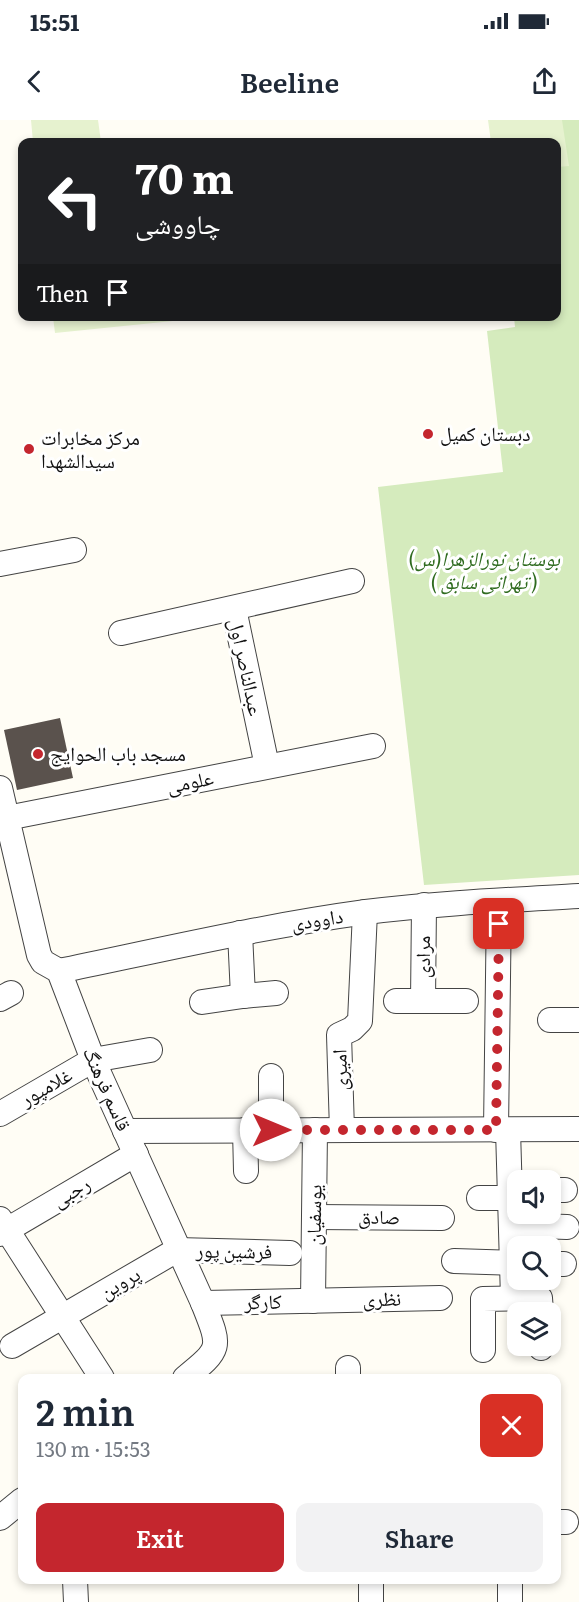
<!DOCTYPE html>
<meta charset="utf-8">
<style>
:root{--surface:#fff;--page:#f2f2f3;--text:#1f2937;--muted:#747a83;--accent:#c4262e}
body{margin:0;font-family:Literata,"Noto Naskh Arabic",serif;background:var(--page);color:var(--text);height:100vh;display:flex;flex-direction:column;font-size:22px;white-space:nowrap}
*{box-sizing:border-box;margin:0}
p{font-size:20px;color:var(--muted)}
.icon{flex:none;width:33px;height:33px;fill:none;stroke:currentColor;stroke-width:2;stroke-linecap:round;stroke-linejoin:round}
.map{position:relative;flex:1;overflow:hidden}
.panel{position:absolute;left:18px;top:1254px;width:543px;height:210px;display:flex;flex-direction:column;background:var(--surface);border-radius:12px;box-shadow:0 3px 9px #0003}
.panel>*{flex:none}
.top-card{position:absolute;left:18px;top:18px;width:543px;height:183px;border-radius:12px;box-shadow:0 3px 9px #0003;background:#202124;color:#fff;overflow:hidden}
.fabs{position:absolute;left:507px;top:1050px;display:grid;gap:12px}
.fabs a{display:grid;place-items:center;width:54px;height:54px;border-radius:12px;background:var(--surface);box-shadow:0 3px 9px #0003;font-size:30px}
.pin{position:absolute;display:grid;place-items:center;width:51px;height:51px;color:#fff;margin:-26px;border-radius:12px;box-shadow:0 3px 9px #0006}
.me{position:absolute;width:66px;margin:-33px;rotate:90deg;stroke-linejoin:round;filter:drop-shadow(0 0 4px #0008)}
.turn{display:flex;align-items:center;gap:21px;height:126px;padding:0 18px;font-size:27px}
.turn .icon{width:78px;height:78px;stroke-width:2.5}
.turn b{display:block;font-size:42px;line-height:51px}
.then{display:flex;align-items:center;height:57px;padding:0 18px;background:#0003;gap:12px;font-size:22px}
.round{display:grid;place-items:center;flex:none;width:63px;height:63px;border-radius:12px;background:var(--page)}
.headline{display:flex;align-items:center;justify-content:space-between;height:102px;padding:0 18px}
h1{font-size:36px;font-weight:600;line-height:45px}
.primary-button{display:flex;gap:12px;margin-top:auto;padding:12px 18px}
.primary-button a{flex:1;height:69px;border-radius:12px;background:var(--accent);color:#fff;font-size:24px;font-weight:600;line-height:69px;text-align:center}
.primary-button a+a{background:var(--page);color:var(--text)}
.status{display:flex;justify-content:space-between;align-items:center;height:42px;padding:0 30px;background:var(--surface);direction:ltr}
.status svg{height:16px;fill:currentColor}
header{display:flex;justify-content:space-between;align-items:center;height:78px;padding:0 18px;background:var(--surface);font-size:27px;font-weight:600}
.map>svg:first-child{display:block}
</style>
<div class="status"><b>15:51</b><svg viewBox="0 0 49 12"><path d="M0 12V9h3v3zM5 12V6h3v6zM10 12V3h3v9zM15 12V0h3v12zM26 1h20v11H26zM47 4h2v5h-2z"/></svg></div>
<header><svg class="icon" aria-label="back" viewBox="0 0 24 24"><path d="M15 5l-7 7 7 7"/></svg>Beeline<svg class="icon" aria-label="share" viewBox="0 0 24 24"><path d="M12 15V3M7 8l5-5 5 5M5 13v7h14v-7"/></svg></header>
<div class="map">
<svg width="579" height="1482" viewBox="0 0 579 1482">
<rect width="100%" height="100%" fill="#fffdf5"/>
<path fill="#d5ebbd" d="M490,0h89v755l-155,10 -46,-398 125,-15 -16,-141 28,-4 -1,-10 42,-1v-174z"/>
<g fill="#e6f2cf">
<path d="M31,0h67l3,22h-68z"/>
<path d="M488,0h74l7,46 -12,1 -1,-25h-65z"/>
<path d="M53,197v-1l159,1 -157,16z"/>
</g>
<path fill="#5a524d" d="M60,598l13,60 -56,12 -13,-60z"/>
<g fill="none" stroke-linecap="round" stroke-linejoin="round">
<defs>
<g id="minor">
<path d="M0,444l74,-14"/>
<path d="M234,489l33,157"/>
<path d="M121,513l231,-52"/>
<path d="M0,668l39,167 4,7 16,9 34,89 110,243c18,45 19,45 -18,75"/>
<path d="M7,698l366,-72"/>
<path d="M424,785l-1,96h43"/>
<path d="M240,813l3,63 33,-3"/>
<path d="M59,851c102,-21 204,-45 307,-59 71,-9 142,-12 213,-16"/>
<path d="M0,879l11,-6"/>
<path d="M396,881h27"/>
<path d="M202,882l41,-6"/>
<path d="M550,900h29"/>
<path d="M271,956v54"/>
<path d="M0,994l93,-54 57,-10"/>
<path d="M245,1010l1,41"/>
<path d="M342,1010l-3,-95 13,-6 8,-8 5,-109"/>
<path d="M496,1010l3,-229"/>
<path d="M508,1010l5,168"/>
<path d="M125,1011l454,-2"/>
<path d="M550,1070h15"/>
<path d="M479,1078h31"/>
<path d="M315,1097l127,1"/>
<path d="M0,1099l102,159"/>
<path d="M511,1105l56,2"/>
<path d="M0,1114l136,-80"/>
<path d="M454,1141l64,2"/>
<path d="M550,1144h14"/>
<path d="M313,1181l2,-171"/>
<path d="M203,1183l237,-5"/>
<path d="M12,1226l165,-96 113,3"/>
<path d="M541,1226v2"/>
<path d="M483,1230v-51l57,-1 1,14"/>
<path d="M348,1248v10"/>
<path d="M0,1398l22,-18"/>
<path d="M556,1402h10"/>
<path d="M75,1460l1,22"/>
<path d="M371,1482v-22"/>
<path d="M510,1482v-22"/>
</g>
</defs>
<use href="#minor" stroke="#444" stroke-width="26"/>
<use href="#minor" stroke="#fff" stroke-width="24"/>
</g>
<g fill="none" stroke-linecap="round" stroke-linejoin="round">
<path stroke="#c4262e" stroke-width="10" stroke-dasharray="0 18" d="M271,1010h225l3,-206"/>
</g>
<g fill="#c4262e" stroke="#fff" stroke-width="2">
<circle cx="428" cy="314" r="6"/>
<circle cx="29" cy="329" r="6"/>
<circle cx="38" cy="634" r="6"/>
</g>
<g text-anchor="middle" stroke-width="6" stroke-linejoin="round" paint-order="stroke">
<g font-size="20" fill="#111" stroke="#fff" text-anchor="start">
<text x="440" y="321">دبستان کمیل</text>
<text x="41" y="325">مرکز مخابرات<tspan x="41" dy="23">سیدالشهدا</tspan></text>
<text x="50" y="641">مسجد باب الحوایج</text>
</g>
<g font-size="20" font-style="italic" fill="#2f6b1f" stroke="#fff">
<text x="484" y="446">بوستان نورالزهرا(س)<tspan x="484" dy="23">( تهرانی سابق )</tspan></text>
</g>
<g font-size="20" fill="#111" stroke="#fff">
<text transform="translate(246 547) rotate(78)" y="7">عبدالناصر اول</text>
<text transform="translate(190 662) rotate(-11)" y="7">علومی</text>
<text transform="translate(317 800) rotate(-9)" y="7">داوودی</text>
<text transform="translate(423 837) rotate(-90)" y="7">مرادی</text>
<text transform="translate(340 950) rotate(-92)" y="7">امیری</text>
<text transform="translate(46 967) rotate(-30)" y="7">غلامپور</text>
<text transform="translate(107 969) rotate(66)" y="7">قاسم فرهنگ</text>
<text transform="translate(71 1072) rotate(-31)" y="7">رجبی</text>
<text transform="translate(314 1095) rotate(-89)" y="7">یوسفیان</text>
<text transform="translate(379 1097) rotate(1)" y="7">صادق</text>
<text transform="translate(234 1131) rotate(1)" y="7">فرشین پور</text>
<text transform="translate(120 1163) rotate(-30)" y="7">پروین</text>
<text transform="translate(382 1179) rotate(-1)" y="7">نظری</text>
<text transform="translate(263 1182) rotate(-1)" y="7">کارگر</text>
</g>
</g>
</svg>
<div class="fabs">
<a><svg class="icon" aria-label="sound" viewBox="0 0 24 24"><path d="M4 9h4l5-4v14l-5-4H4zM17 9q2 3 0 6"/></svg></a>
<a><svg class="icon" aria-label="search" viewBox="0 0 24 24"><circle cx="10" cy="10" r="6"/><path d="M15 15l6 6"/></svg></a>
<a><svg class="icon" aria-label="layers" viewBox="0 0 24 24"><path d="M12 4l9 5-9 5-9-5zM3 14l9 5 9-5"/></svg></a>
</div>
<div class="pin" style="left:499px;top:804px;background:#d93025"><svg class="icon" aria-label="arrive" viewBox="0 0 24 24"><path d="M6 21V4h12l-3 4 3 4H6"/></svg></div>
<svg class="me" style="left:271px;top:1010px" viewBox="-20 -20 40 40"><circle r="19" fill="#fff"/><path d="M0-13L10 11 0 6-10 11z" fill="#c4262e"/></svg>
<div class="top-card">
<div class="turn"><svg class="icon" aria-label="left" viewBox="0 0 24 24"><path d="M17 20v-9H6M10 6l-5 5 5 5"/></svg><div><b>70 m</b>چاووشی</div></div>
<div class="then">Then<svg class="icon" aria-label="arrive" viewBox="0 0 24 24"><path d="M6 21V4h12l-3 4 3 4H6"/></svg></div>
</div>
<section class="panel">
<div class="headline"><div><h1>2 min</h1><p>130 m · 15:53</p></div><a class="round" style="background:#d93025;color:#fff"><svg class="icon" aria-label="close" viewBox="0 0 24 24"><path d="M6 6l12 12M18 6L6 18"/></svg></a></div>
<div class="primary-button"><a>Exit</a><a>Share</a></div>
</section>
</div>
